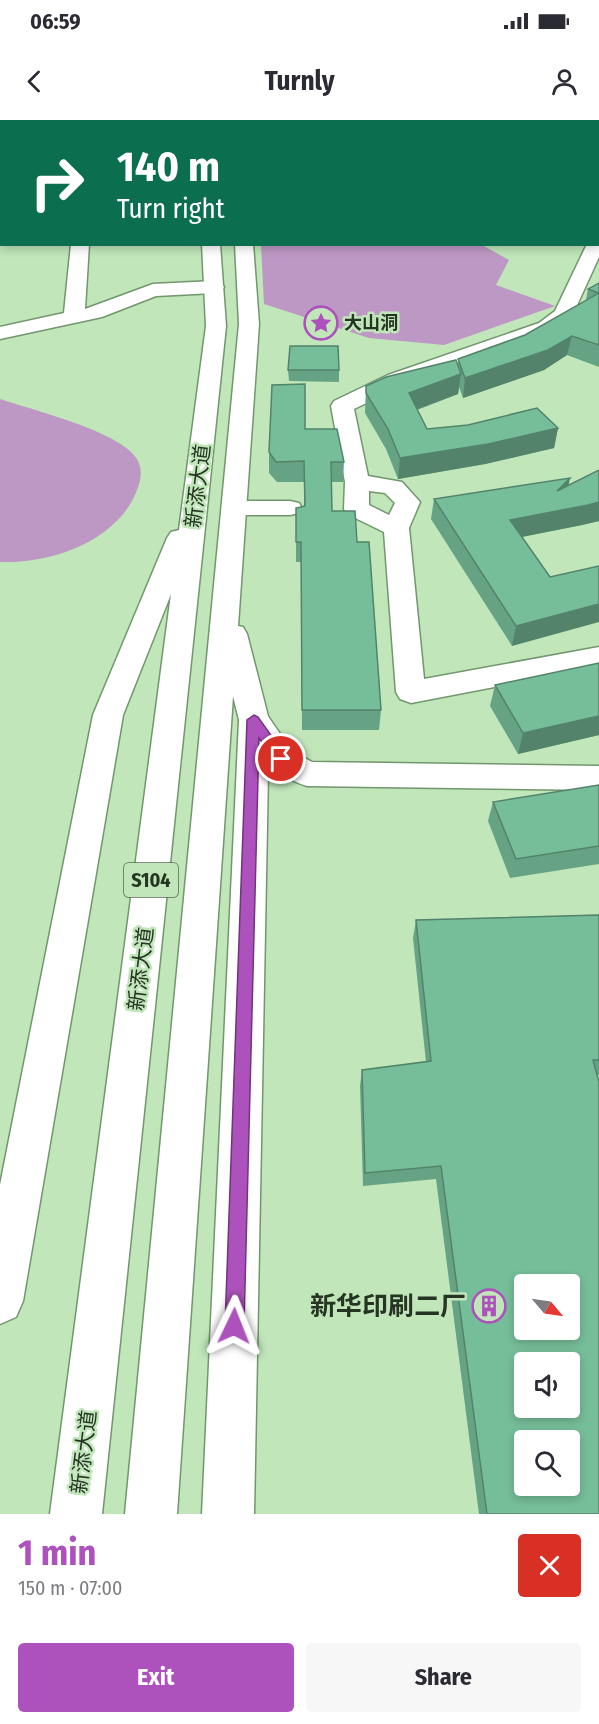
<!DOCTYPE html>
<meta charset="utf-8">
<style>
:root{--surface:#fff;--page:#f7f7f7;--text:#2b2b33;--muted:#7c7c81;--accent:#ad52bd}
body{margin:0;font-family:"Fira Sans Condensed","Noto Sans SC",sans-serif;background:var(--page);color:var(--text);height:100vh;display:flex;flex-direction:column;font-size:22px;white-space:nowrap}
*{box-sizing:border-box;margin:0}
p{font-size:20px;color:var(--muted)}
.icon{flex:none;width:33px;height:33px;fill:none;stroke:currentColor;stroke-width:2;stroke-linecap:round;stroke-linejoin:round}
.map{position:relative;height:1394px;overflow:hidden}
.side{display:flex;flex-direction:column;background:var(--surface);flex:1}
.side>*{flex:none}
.guide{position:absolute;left:0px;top:0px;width:600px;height:126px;box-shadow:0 3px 9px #0003;background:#0b6e4f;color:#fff;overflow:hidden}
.needle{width:39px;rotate:119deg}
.controls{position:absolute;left:514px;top:1154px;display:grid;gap:12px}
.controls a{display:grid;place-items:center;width:66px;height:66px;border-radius:6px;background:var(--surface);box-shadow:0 3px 9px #0003;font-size:30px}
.pin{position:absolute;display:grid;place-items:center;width:51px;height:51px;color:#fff;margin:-26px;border:3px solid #fff;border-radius:50%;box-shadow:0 2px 6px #0007}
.me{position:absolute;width:66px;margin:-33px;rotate:2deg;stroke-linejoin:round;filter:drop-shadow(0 0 4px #0008)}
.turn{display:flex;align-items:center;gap:21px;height:126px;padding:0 18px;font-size:27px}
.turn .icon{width:78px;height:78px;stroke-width:2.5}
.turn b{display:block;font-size:42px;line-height:51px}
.round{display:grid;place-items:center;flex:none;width:63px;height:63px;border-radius:6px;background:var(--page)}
.head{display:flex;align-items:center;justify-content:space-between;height:102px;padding:0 18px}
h1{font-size:36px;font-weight:700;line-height:45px;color:var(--accent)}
.cta{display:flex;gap:12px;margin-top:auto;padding:12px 18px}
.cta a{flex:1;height:69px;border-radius:6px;background:var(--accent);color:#fff;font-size:24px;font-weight:700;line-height:69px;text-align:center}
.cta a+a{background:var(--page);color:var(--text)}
.status{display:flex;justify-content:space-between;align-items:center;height:42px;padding:0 30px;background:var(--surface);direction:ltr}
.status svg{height:16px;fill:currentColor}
header{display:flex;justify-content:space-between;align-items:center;height:78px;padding:0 18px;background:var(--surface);font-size:27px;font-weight:700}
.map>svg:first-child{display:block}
</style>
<div class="status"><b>06:59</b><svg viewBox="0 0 49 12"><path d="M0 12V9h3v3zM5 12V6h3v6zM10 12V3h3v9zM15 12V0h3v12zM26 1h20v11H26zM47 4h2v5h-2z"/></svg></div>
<header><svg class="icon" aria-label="back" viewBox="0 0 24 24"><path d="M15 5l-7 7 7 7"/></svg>Turnly<svg class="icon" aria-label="person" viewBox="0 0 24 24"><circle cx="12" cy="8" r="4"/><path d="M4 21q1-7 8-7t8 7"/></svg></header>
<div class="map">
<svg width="599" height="1394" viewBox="0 0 599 1394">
<rect width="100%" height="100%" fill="#c0e6ba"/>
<g fill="#be98c4">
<path d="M267,124l215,1 27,15 -13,25 59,21 -111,39 -75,-7 -105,-34 -3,-59z"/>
<path d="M0,279c32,11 120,32 137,60 6,10 4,21 0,31 -19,51 -86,74 -137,72z"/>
</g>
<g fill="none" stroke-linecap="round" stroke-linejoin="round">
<defs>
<g id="minor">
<path d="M58,0h14l-15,2z"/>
<rect x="598" y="15" width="1" height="10"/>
<path d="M0,77h2l-2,11z"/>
<rect x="598" y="85" width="1" height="13"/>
<path d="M599,119v18l-26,57 -20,17 -149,54 -50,24 14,67 34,6 18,20 -11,26 15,151 175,-32v20l-188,36 -11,-4 -4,-7 -12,-160 -37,-18 -3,-5 1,-27 -14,-76 3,-5 54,-26 151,-52 16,-12 32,-67h11zM369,371l16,2 10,10 -6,12 -20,-10z"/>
<path d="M71,124h18l-4,65 68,-25 61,-3 7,2 3,4 -3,4 -7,2 -58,3 -54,21 -102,22v-12l64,-14z"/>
<path d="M234,381h56l9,2 3,5 -3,5 -9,2h-56l-9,-2 -3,-5 3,-5z"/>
<path d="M254,589l11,3 27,39 20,11 287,4v24l-292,-4c-36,-11 -51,-35 -68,-66l4,-8z"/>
</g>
<g id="major">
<path d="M185,0h14l1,2h-15z"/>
<path d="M202,124h18l6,82 -124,1188h-52l121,-920 -48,121 -100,586 -7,16 -16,7v-139l93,-470 74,-177 4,-6 8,-2 27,-204z"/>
<path d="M235,124h18l6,80 -21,302 5,1 4,7 22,86 -15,794h-52l37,-794 -6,-24 -56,818h-52l114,-1190z"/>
</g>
</defs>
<use href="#minor" stroke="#72966d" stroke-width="3"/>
<use href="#major" stroke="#72966d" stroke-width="3"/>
<use href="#minor" fill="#fff" fill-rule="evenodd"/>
<use href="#major" fill="#fff" fill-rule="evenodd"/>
</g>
<g fill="#65a384">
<path d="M265,0h258v2h-257z"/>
<path d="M599,163v84l-32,-12 -23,15 -81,28 -4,-11 -1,7 -41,16 10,19 131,-1 -4,20 -69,16 -87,15 -12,-30 -21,-36 1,-27 92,-21v-6l67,-24 61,-35 2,-11z"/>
<path d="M288,250h51v12l-50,-1z"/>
<path d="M305,309l39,33 -1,20h-11v29l25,31 24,168 -2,20h-77l-1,-168h-5v-54l8,-2v-24h-27l-8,-9v-21z"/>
<path d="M599,350v51l-17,4 -60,12 28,40 -38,69 -81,-127 3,-20 135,-14z"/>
<path d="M599,543v72l-81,19 -28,-48 5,-21z"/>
<path d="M599,665v79l-89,14 -22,-57 5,-19z"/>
<path d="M599,795v160h-2l2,439h-120l-43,-335 -73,7 -3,-100 2,-16 64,-8 -13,-124 3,-18z"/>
</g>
<g fill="#53846b">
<path d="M515,0h8v2h-24z"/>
<path d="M2,50v20h-2v-19z"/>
<path d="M572,216l-5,19 -23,15 -81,28 2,-20z"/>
<path d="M461,254l-3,20 -51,19 2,-20z"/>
<path d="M558,308l-4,20 -69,16 -87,15 2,-21z"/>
<path d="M570,358l-4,20 -9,-7z"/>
<path d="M599,382v19l-17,4 -76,15 4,-20z"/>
<path d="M599,484v18l-87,24 4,-20z"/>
<path d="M599,596v19l-81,19 5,-21z"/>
</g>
<g fill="#76bd99" stroke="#53846b" stroke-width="1.5" fill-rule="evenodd">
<path d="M274,0h139l1,2h-139z"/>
<path d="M443,0h72l-16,2h-52z"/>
<path d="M599,163v10l-11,-4z"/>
<path d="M599,173v52l-27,-9 -24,14 -83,28 -7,-19 67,-24z"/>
<path d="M290,226h48l1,24h-51z"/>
<path d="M456,240l5,14 -52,19 18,36 41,-4 69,-17 21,20 -70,16 -88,14 -12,-29 -22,-36v-7l20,-9z"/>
<path d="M305,264v45h32l7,33h-13l1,49h23l2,31h12l12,168h-79l-1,-168h-5v-34l9,-2 -1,-45 -28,1 -7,-10 3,-67z"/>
<path d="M599,350v32l-11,3 -78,15 40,57 49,-11v38l-83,22 -82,-127 136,-21 -13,13z"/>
<path d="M599,543v53l-76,17 -28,-48z"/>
<path d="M599,665v61l-83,13 -23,-57z"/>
<path d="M599,795v145h-6l6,22v432h-112l-46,-348 -76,7 -3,-103 69,-9 -15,-141zM525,1164h45v45h-45zM525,1242h45v45h-45zM525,1320h45v45h-45z"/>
</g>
<path fill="#ad52bd" stroke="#70357b" stroke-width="1.5" d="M254,595l4,2 30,42 -2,3h-10l-17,-24 -15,588 -3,7 -7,3 -6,-3 -3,-7 22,-606z"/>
<defs>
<symbol id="sight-ring" viewBox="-11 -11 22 22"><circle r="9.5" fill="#c0e6ba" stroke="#ad52bd" stroke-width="1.5"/><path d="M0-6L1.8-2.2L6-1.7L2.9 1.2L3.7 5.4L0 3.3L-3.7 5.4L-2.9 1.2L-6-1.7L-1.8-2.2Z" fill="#ad52bd"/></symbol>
<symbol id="building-ring" viewBox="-11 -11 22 22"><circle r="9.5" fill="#c0e6ba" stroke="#ad52bd" stroke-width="1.5"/><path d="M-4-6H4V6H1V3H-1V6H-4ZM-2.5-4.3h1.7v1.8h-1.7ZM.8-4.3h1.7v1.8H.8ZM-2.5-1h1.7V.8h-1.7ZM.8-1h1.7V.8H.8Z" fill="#ad52bd"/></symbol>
</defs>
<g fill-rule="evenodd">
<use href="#sight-ring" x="302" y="184" width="38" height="38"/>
<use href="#building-ring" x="470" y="1167" width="38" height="38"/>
</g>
<g text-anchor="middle" stroke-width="5" stroke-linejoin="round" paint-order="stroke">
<g font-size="18" font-weight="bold" fill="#253423" stroke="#c0e6ba" text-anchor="start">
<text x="344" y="209">大山洞</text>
</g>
<rect fill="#c0e6ba" stroke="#546950" stroke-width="1.5" x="124" y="743" width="54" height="34" rx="4.5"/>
<g font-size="20" font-weight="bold" fill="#253423">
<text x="151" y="767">S104</text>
</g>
<g font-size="21" fill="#253423" stroke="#c0e6ba">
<text transform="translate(198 366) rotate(-83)" y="7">新添大道</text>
<text transform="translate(141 849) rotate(-83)" y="7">新添大道</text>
<text transform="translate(84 1332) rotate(-83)" y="7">新添大道</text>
</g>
<g font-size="26" font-weight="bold" fill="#253423" stroke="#c0e6ba" text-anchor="end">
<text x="466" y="1195">新华印刷二厂</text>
</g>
</g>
</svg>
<div class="controls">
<a><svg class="needle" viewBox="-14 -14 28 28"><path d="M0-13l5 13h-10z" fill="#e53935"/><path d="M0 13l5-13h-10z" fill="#7c7c81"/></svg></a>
<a><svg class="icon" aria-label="sound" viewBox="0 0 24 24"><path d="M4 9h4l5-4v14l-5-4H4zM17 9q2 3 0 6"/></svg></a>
<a><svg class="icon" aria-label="search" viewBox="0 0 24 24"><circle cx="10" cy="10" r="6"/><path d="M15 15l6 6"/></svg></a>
</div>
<div class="pin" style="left:281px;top:639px;background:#d93025"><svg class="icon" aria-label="arrive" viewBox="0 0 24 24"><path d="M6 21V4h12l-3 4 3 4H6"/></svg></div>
<svg class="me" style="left:234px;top:1206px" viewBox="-20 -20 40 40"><path d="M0-17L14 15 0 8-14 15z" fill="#ad52bd" stroke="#fff" stroke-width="4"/></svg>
<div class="guide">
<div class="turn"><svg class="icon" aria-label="right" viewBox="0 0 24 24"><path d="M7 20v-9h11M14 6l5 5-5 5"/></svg><div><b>140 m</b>Turn right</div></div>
</div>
</div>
<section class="side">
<div class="head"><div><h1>1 min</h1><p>150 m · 07:00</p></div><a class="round" style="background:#d93025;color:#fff"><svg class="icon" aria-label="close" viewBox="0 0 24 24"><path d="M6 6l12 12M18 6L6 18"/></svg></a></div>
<div class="cta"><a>Exit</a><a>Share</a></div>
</section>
